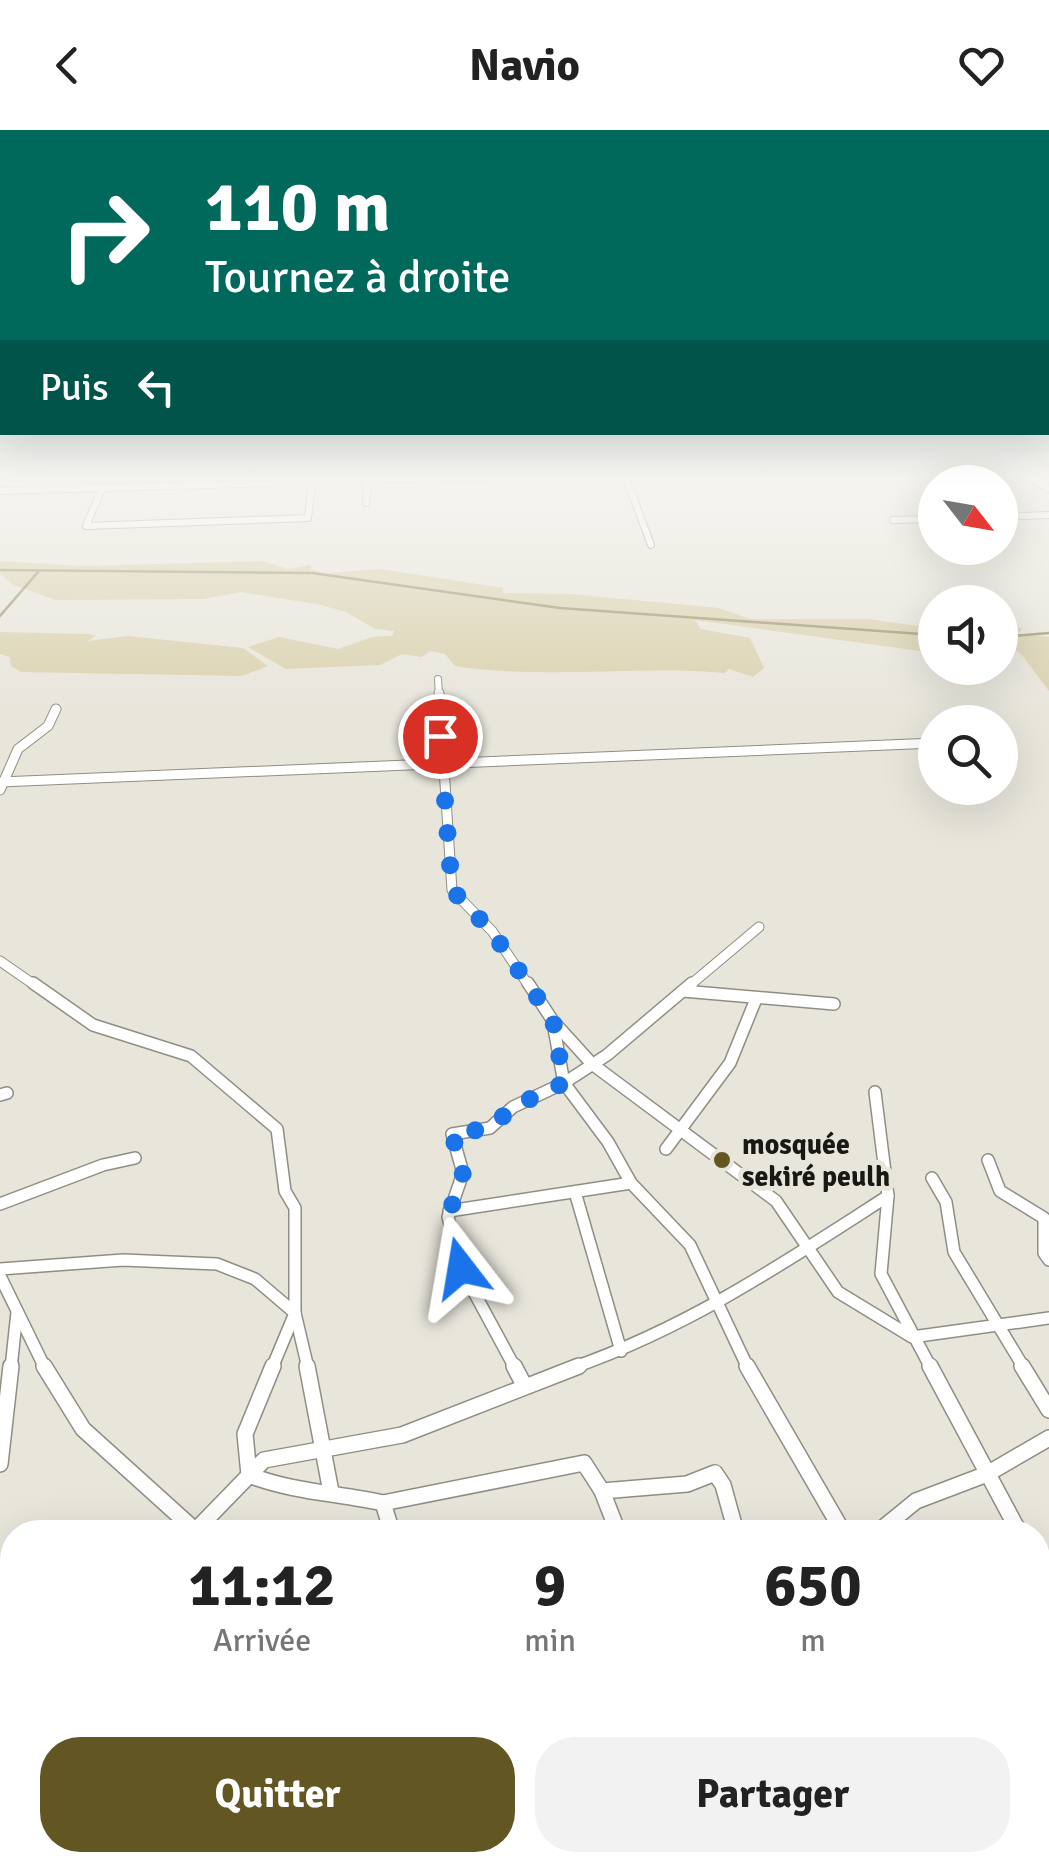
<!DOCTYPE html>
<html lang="fr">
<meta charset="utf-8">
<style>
:root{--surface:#fff;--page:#f2f2f2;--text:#222;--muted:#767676;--accent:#625623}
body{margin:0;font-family:Signika,sans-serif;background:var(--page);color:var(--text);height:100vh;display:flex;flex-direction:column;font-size:38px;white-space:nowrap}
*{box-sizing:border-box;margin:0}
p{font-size:32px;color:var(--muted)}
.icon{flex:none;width:55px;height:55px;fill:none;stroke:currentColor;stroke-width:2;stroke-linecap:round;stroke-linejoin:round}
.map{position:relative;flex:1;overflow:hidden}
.drawer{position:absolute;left:0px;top:1390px;width:1050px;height:352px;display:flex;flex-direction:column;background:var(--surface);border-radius:40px 40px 0 0;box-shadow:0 10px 40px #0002}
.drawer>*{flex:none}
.top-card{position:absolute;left:0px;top:0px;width:1050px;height:305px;box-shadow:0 10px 40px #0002;background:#00695c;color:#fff;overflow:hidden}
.needle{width:65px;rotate:121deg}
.controls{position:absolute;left:918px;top:335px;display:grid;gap:20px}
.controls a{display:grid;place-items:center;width:100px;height:100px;border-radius:50%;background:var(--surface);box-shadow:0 10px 40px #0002;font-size:50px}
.pin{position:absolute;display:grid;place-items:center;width:85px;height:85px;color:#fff;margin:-42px;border:5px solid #fff;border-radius:50%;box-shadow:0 2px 10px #0007}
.me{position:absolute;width:110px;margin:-55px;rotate:346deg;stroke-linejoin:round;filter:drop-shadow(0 0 8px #0008)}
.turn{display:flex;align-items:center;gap:35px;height:210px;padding:0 40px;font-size:45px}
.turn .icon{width:130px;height:130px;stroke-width:2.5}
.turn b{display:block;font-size:70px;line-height:85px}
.then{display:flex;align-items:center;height:95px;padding:0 40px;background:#0003;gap:20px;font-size:38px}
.eta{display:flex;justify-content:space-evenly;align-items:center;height:170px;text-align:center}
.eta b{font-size:60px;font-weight:700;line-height:70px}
.button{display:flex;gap:20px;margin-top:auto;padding:20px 40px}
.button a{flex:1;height:115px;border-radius:40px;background:var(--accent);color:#fff;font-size:40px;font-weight:700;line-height:115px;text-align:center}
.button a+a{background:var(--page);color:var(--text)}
header{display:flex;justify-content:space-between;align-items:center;height:130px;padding:0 40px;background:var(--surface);font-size:45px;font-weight:700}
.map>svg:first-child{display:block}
</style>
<header><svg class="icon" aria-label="back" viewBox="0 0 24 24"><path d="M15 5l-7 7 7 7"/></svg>Navio<svg class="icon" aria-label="heart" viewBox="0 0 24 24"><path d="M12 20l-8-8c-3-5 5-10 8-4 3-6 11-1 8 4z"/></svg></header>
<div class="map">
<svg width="1049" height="1741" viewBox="0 0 1049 1741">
<rect width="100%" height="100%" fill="#e8e6db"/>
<g fill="#d9d0ac">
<path d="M0,431l83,5 179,-5 26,8 23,-4v5l16,3 53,-4 124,19 -2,5 69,1 148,14 31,11h117l68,9v25l-240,-33 6,9 49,9 14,30 -11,9 -24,-8 -4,4c-90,-8 -180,7 -270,-7l-10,-12 -15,-3 -8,6 -20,-3 -22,11 -94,4 -38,-22 31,-10 59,12 34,-12 20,-1 2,-5 -19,-2 -29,-17 -25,-7 -80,-13 -37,7 -148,1 -42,-15 -14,-11z"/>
<path d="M1000,494l23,4 -5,6 31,3v54l-27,-36 -22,-16z"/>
<path d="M0,502l90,2 6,2 -9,5 41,-5 115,12 25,18 -26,10 -221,-4 -10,-6 -1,-9 -10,-3z"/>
</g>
<path fill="#cfc189" stroke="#988e66" stroke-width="2.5" d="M1038,1711l11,15v15h-93l-5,-11h87z"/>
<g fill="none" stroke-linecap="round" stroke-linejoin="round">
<g stroke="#988e66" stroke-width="2.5">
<path d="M0,440l312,3 248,35 375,27"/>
<path d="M0,486l38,-44"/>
<path d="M1000,507l49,-4"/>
</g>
<defs>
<g id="street-far3">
<path d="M625,345l26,70"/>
<path d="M1026,345l23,14"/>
<path d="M102,358l-16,38 222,-8 4,-36"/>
<path d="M0,361l548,-16"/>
<path d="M366,373l2,-27"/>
<path d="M1000,387l49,-2"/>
<path d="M893,390l42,-1"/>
<path d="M438,549l1,17"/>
</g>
<g id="street-far2">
<path d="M439,563l13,197 40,41 37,55"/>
<path d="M0,652l935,-39"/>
<path d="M0,660l18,-41 30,-23 8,-17"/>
<path d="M0,831l36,25"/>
<path d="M689,856l70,-59"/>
</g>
<g id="street-far1">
<path d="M33,853l60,42 98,31 86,73 8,62 10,17v105l13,55"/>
<path d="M528,853l25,38 39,43 184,137 62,91 74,45 137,-19"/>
<path d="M683,861l151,13"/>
<path d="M553,893l11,60 44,59 23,41 59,62 58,123"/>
<path d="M875,962l13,104 -7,78 50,94"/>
<path d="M0,965l7,-2"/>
<path d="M666,1019l64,-86 26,-64"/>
<path d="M988,1030l12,31 44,27v35l5,7"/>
<path d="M932,1048l14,24 8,50 70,116"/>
<path d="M575,1062l46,159"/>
<path d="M0,1074l103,-39 32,-7"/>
<path d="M449,1081l182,-28"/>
<path d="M0,1139l123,-9 94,4 38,15 40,34 -23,55"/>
<path d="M0,1146l45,92"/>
<path d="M11,1238l6,-56"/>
<path d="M515,1238l-54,-100 -13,-51 15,-44 -11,-39 38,-6 23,-21 51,-24 43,-28 85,-72"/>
<path d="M572,1238c117,-41 212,-105 316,-172"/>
</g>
<g id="street">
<path d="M44,1236l39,63 114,103"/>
<path d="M273,1236l-28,68 4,41c44,17 88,18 134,28"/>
<path d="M307,1236l24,126"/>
<path d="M514,1236l10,19"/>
<path d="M747,1236l96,166"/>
<path d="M930,1236l89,166"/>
<path d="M1022,1236l27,44"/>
<path d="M0,1334l11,-98"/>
<path d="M602,1361l85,-7 28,-11 8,12 13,47"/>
<path d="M194,1402l70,-72 138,-25 177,-69"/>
<path d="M392,1402l-9,-29 201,-40 18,28 16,41"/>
<path d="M878,1402l38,-31 71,-27 62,-36"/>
<path d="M1038,1437l11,21"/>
<path d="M0,1443l12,64"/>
<path d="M1038,1605l11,-16"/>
<path d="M0,1609l12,-3"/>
<path d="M1038,1698l8,10"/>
<path d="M0,1708l12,-3"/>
<path d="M77,1730l3,11"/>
<path d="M197,1730l4,11"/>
<path d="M340,1730l4,11"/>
<path d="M539,1730l1,11"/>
<path d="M683,1730l3,11"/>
<path d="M283,1741l17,-11"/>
<path d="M392,1741l27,-11"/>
<path d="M875,1741l22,-11"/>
</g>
</defs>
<use href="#street-far3" stroke="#908e84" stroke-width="8"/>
<use href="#street-far2" stroke="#908e84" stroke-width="11"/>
<use href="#street-far1" stroke="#908e84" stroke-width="14"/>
<use href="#street" stroke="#908e84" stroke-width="18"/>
<use href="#street-far3" stroke="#fff" stroke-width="6"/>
<use href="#street-far2" stroke="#fff" stroke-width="9"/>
<use href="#street-far1" stroke="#fff" stroke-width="11"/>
<use href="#street" stroke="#fff" stroke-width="15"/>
</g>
<linearGradient id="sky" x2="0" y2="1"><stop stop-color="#9eb9c2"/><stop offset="0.59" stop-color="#f5f4ef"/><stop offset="1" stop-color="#f5f4ef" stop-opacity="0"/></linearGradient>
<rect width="1049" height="588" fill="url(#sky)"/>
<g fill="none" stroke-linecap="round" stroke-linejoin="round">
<path stroke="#1a73e8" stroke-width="18" stroke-dasharray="0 32.4" d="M440,606l12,154 40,42 61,88 11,63 -51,24 -23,21 -38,6 11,39 -15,44 13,51"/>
</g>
<circle fill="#625623" stroke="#e8e6db" stroke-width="4" cx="722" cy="1030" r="10"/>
<g text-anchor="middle" stroke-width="10" stroke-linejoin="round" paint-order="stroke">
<g font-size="28" font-weight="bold" fill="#191814" stroke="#e8e6db" text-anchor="start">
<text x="742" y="1024">mosquée<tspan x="742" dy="32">sekiré peulh</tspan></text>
</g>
</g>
</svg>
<div class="controls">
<a><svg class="needle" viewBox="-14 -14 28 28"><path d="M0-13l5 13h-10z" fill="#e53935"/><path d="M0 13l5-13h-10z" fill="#767676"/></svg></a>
<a><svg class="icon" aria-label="sound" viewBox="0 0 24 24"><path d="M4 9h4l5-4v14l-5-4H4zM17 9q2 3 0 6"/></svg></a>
<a><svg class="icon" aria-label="search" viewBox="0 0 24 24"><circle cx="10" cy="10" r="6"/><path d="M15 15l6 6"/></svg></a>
</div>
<div class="pin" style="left:440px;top:606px;background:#d93025"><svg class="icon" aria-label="arrive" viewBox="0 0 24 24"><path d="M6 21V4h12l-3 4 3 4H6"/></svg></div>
<svg class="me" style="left:461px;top:1138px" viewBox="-20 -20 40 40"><path d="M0-17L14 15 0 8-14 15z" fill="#1a73e8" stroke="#fff" stroke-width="4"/></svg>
<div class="top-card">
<div class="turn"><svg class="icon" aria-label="right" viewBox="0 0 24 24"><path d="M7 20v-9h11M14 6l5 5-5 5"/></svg><div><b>110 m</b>Tournez à droite</div></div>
<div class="then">Puis<svg class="icon" aria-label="left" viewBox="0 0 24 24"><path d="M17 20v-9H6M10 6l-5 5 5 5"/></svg></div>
</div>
<section class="drawer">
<div class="eta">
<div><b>11:12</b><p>Arrivée</p></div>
<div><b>9</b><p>min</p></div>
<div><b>650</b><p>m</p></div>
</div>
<div class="button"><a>Quitter</a><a>Partager</a></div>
</section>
</div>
